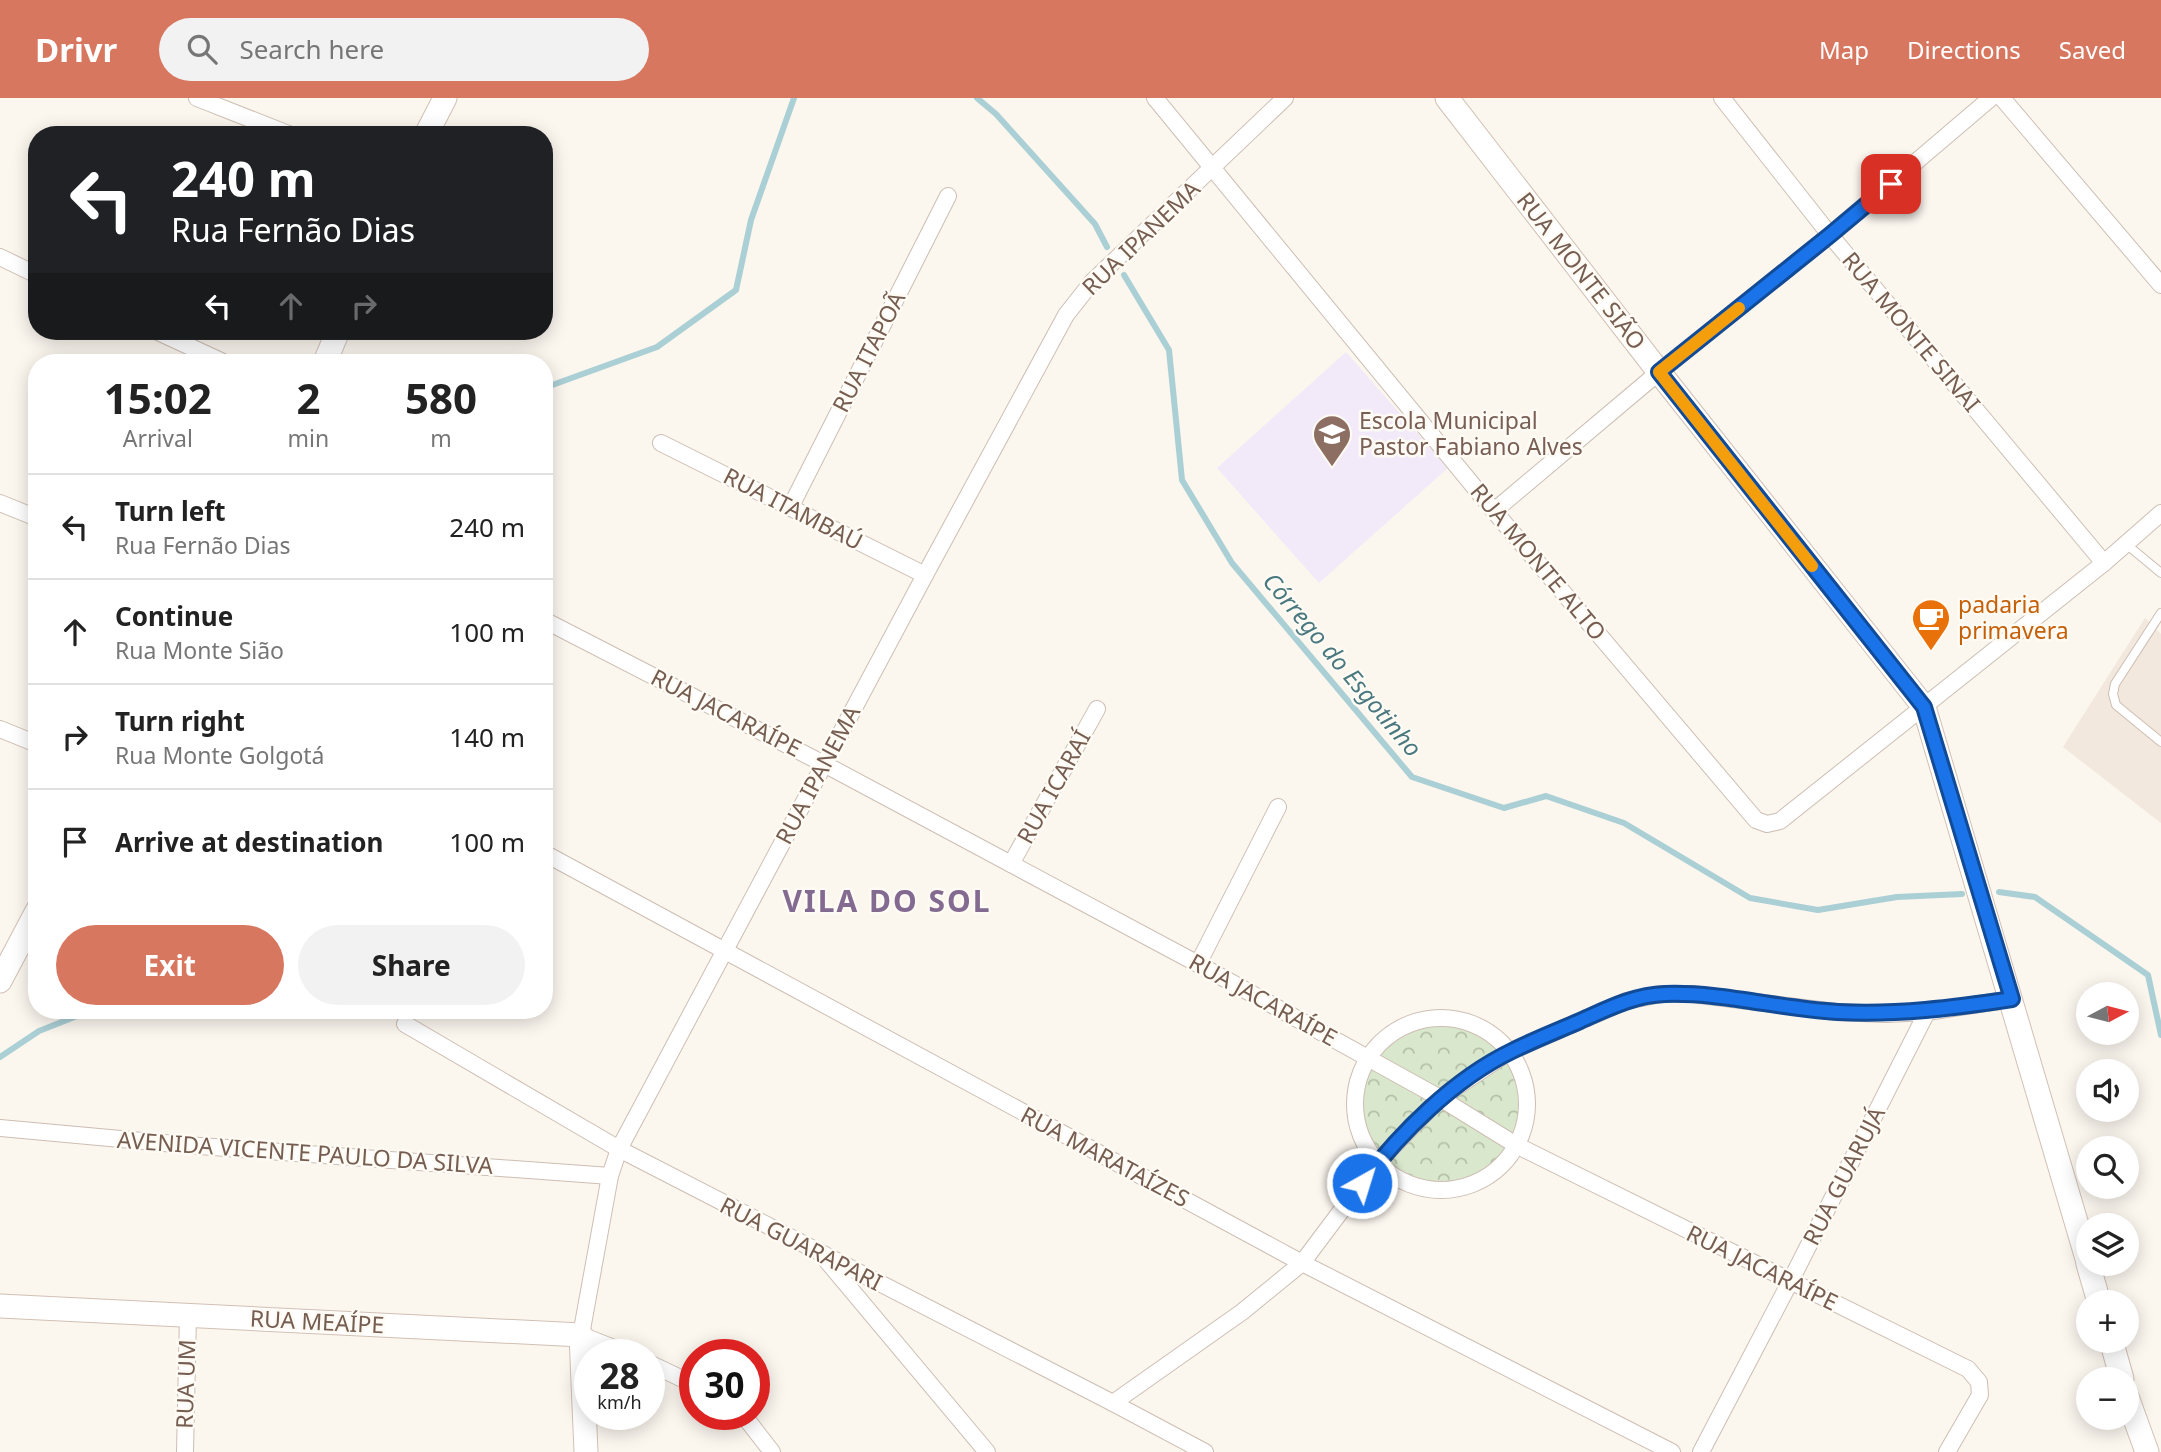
<!DOCTYPE html>
<meta charset="utf-8">
<style>
:root{--surface:#fff;--page:#f2f2f2;--text:#222;--muted:#767676;--line:#e0e0e0;--accent:#d87760}
body{margin:0;font-family:"Noto Sans",sans-serif;background:var(--page);color:var(--text);height:100vh;display:flex;flex-direction:column;font-size:26px;white-space:nowrap}
*{box-sizing:border-box;margin:0}
p{font-size:23px;color:var(--muted)}
.icon{flex:none;width:38px;height:38px;fill:none;stroke:currentColor;stroke-width:2;stroke-linecap:round;stroke-linejoin:round}
.map{position:relative;flex:1;overflow:hidden}
.sheet{position:absolute;left:28px;top:256px;width:525px;height:665px;display:flex;flex-direction:column;background:var(--surface);border-radius:28px;box-shadow:0 4px 18px #0003}
.sheet>*{flex:none}
.banner{position:absolute;left:28px;top:28px;width:525px;height:214px;border-radius:28px;box-shadow:0 4px 18px #0003;background:#202124;color:#fff;overflow:hidden}
.needle{width:46px;rotate:83deg}
.controls{position:absolute;left:2076px;top:884px;display:grid;gap:14px}
.controls a{display:grid;place-items:center;width:63px;height:63px;border-radius:50%;background:var(--surface);box-shadow:0 4px 18px #0003;font-size:35px}
.speed{position:absolute;left:574px;top:1241px;display:flex;gap:14px;font-size:35px;font-weight:700;text-align:center}
.speed>*{display:grid;place-content:center;width:91px;height:91px;border-radius:50%;background:var(--surface);box-shadow:0 4px 18px #0003;line-height:1}
.speed small{font-size:18px;font-weight:400}
.speed .limit{border:10px solid #d22;background:#fff;color:#111}
.pin{position:absolute;display:grid;place-items:center;width:60px;height:60px;color:#fff;margin:-30px;border-radius:14px;box-shadow:0 4px 10px #0006}
.me{position:absolute;width:77px;margin:-38px;rotate:39deg;stroke-linejoin:round;filter:drop-shadow(0 0 5px #0008)}
.turn{display:flex;align-items:center;gap:24px;height:147px;padding:0 28px;font-size:32px}
.turn .icon{width:91px;height:91px;stroke-width:2.5}
.turn b{display:block;font-size:49px;line-height:60px}
.lanes{display:flex;align-items:center;height:66px;padding:0 28px;background:#0003;justify-content:center;gap:35px;direction:ltr}
.lanes .off{opacity:.35}
.eta{display:flex;justify-content:space-evenly;align-items:center;height:119px;text-align:center}
.eta b{font-size:42px;font-weight:700;line-height:49px}
.button{display:flex;gap:14px;margin-top:auto;padding:14px 28px}
.button a{flex:1;height:80px;border-radius:42px;background:var(--accent);color:#fff;font-size:28px;font-weight:700;line-height:80px;text-align:center}
.button a+a{background:var(--page);color:var(--text)}
ul{padding:0;list-style:none}
li{display:flex;align-items:center;gap:21px;height:105px;padding:0 28px;border-top:2px solid var(--line)}
li div{flex:1}
li b{display:block;font-size:26px}
li em{font-style:normal}
header{display:flex;align-items:center;gap:42px;box-sizing:border-box;height:98px;padding:0 35px;background:var(--accent);color:#fff}
header strong{font-size:33px}
nav{display:flex;gap:38px;margin-inline-start:auto;font-size:24px}
.search{width:490px;height:63px;background:var(--page);display:flex;align-items:center;gap:18px;box-sizing:border-box;padding:0 24px;border-radius:38px;color:var(--muted);font-size:26px}
.map>svg:first-child{display:block}
</style>
<header>
<strong>Drivr</strong>
<div class="search"><svg class="icon" aria-label="search" viewBox="0 0 24 24"><circle cx="10" cy="10" r="6"/><path d="M15 15l6 6"/></svg>Search here</div>
<nav><a>Map</a><a>Directions</a><a>Saved</a></nav>
</header>
<div class="map">
<svg width="2161" height="1354" viewBox="0 0 2161 1354">
<defs>
<pattern id="forest-crowns" width="20" height="18" patternUnits="userSpaceOnUse" patternTransform="scale(1.75)"><rect width="20" height="18" fill="#d9e8cc"/><path d="M2 6a3 3 0 1 1 6 0M12 15a3 3 0 1 1 6 0" fill="none" stroke="#b5bfa8"/></pattern>
</defs>
<rect width="100%" height="100%" fill="#fbf6ee"/>
<path fill="#f2e8dd" d="M2145,520l16,16v189l-98,-76z"/>
<path fill="#f2eaf8" d="M1346,254l102,116 -129,115 -102,-115z"/>
<circle fill="url(#forest-crowns)" cx="1441" cy="1004" r="79"/>
<g fill="none" stroke-linecap="round" stroke-linejoin="round">
<g stroke="#aacfd5" stroke-width="6">
<path d="M977,0l19,16 99,110 12,23"/>
<path d="M1124,177l45,75 13,130 50,83 180,214 92,31 42,-12 78,27 126,75 68,12 79,-13 65,-3"/>
<path d="M544,290l113,-41 79,-57 15,-70 43,-122"/>
<path d="M1999,794l36,5 113,78 13,60"/>
<path d="M0,959l39,-26 53,-21"/>
</g>
<defs>
<g id="lane">
<path d="M2126,446l35,29"/>
<path d="M2161,515l-46,71 -2,10 3,11 45,37"/>
</g>
<g id="street">
<path d="M197,0l94,37"/>
<path d="M1155,0l339,413 262,309 11,4 13,-3 324,-258 57,-50"/>
<path d="M1722,0l108,137 274,328"/>
<path d="M2002,0l159,187"/>
<path d="M0,159l37,18"/>
<path d="M156,233l67,31"/>
<path d="M661,345l264,132"/>
<path d="M0,405l37,15"/>
<path d="M790,410l158,-312"/>
<path d="M1494,413l165,-139 171,-137 161,-137"/>
<path d="M544,522l280,144 374,200 242,134 76,47 452,224 11,13 1,13 -33,57"/>
<path d="M0,631l37,15"/>
<path d="M544,755l758,410 370,189"/>
<path d="M1011,766l86,-155"/>
<path d="M1198,866l80,-157"/>
<circle cx="1441" cy="1006" r="86"/>
<path d="M405,926l214,125 494,254 92,49"/>
<path d="M0,1030l186,17 424,31"/>
<path d="M827,1163l160,191"/>
<path d="M629,1256l-48,-19 29,-159 9,-27 306,-574 141,-260 26,-33 193,-184"/>
<path d="M649,1265l46,22"/>
<path d="M1113,1305l129,-91 60,-49 75,-100 63,-65 69,-46 117,-51 35,-7h31l144,18 50,2 41,-2 85,-13"/>
<path d="M739,1316l9,7 24,31"/>
<path d="M185,1354l3,-137"/>
<path d="M1701,1354l89,-170 137,-270"/>
</g>
<g id="secondary">
<path d="M1447,0l212,274 265,335 164,555"/>
<path d="M426,37l19,-37"/>
<path d="M325,264l13,-31"/>
<path d="M0,883l37,-70"/>
<path d="M2088,1166l11,38"/>
<path d="M0,1208l581,29 5,117"/>
<path d="M2111,1242l11,39"/>
<path d="M2126,1296l21,58"/>
</g>
</defs>
<use href="#lane" stroke="#cdbeb3" stroke-width="10"/>
<use href="#street" stroke="#cdbeb3" stroke-width="18"/>
<use href="#secondary" stroke="#d2c0b4" stroke-width="25"/>
<use href="#lane" stroke="#fff" stroke-width="8"/>
<use href="#street" stroke="#fff" stroke-width="16"/>
<use href="#secondary" stroke="#fff" stroke-width="23"/>
</g>
<g fill="none" stroke-linecap="round" stroke-linejoin="round">
<defs>
<path id="route" d="M1362,1085c39,-51 92,-104 150,-132 22,-11 45,-20 68,-30 27,-12 54,-26 85,-27 58,-2 115,15 173,18 60,3 115,-4 174,-13l-88,-292 -265,-335 171,-137 61,-51"/>
</defs>
<use href="#route" stroke="#114b97" stroke-width="18"/>
<use href="#route" stroke="#1a73e8" stroke-width="12"/>
<path stroke="#f59e0b" stroke-width="12" d="M1739,210l-80,64 153,194"/>
</g>
<defs>
<symbol id="school-pin" viewBox="-11 -11 22 30"><path d="M0 17L-7.5 6A9.5 9.5 0 1 1 7.5 6Z" fill="#8d6e63" stroke="#fefaf4"/><path d="M0-5L7-2L0 1L-7-2ZM-4 1L0 2.5L4 1V4Q0 6-4 4Z" fill="#fff"/></symbol>
<symbol id="cafe-pin" viewBox="-11 -11 22 30"><path d="M0 17L-7.5 6A9.5 9.5 0 1 1 7.5 6Z" fill="#e8710a" stroke="#fefaf4"/><path d="M-5.5-4.5H6V0H3Q3 3.5 0 3.5H-2.5Q-5.5 3.5-5.5 0ZM3-3.2v2h1.7v-2ZM-6 4.5H4V6H-6Z" fill="#fff"/></symbol>
</defs>
<g fill-rule="evenodd">
<use href="#school-pin" x="1310" y="314" width="44" height="60"/>
<use href="#cafe-pin" x="1909" y="498" width="44" height="60"/>
</g>
<g text-anchor="middle" stroke-width="5" stroke-linejoin="round" paint-order="stroke">
<g font-size="23" fill="#755d51" stroke="#fefaf4">
<text transform="translate(1141 140) rotate(-44)" y="8">RUA IPANEMA</text>
<text transform="translate(1581 173) rotate(52)" y="8">RUA MONTE SIÃO</text>
<text transform="translate(1911 234) rotate(50)" y="8">RUA MONTE SINAI</text>
<text transform="translate(869 254) rotate(-63)" y="8">RUA ITAPOÃ</text>
<text transform="translate(793 411) rotate(27)" y="8">RUA ITAMBAÚ</text>
<text transform="translate(1538 464) rotate(50)" y="8">RUA MONTE ALTO</text>
<text transform="translate(726 615) rotate(27)" y="8">RUA JACARAÍPE</text>
<text transform="translate(818 677) rotate(-62)" y="8">RUA IPANEMA</text>
<text transform="translate(1054 689) rotate(-61)" y="8">RUA ICARAÍ</text>
<text transform="translate(1263 902) rotate(29)" y="8">RUA JACARAÍPE</text>
<text transform="translate(305 1055) rotate(4)" y="8">AVENIDA VICENTE PAULO DA SILVA</text>
<text transform="translate(1105 1059) rotate(28)" y="8">RUA MARATAÍZES</text>
<text transform="translate(1844 1078) rotate(-63)" y="8">RUA GUARUJÁ</text>
<text transform="translate(801 1146) rotate(27)" y="8">RUA GUARAPARI</text>
<text transform="translate(1762 1170) rotate(26)" y="8">RUA JACARAÍPE</text>
<text transform="translate(317 1224) rotate(3)" y="8">RUA MEAÍPE</text>
<text transform="translate(186 1286) rotate(-88)" y="8">RUA UM</text>
</g>
<g font-size="23" fill="#785e54" stroke="#fefaf4" text-anchor="start">
<text x="1359" y="331">Escola Municipal<tspan x="1359" dy="26">Pastor Fabiano Alves</tspan></text>
</g>
<g font-size="23" fill="#c56008" stroke="#fefaf4" text-anchor="start">
<text x="1958" y="515">padaria<tspan x="1958" dy="26">primavera</tspan></text>
</g>
<g font-size="24" font-style="italic" fill="#49787f" stroke="#fefaf4">
<text transform="translate(1342 567) rotate(50)" y="8">Córrego do Esgotinho</text>
</g>
<g font-size="30" font-weight="bold" letter-spacing="2" fill="#826a90" stroke="#fefaf4">
<text x="887" y="814">VILA DO SOL</text>
</g>
</g>
</svg>
<div class="controls">
<a><svg class="needle" viewBox="-14 -14 28 28"><path d="M0-13l5 13h-10z" fill="#e53935"/><path d="M0 13l5-13h-10z" fill="#767676"/></svg></a>
<a><svg class="icon" aria-label="sound" viewBox="0 0 24 24"><path d="M4 9h4l5-4v14l-5-4H4zM17 9q2 3 0 6"/></svg></a>
<a><svg class="icon" aria-label="search" viewBox="0 0 24 24"><circle cx="10" cy="10" r="6"/><path d="M15 15l6 6"/></svg></a>
<a><svg class="icon" aria-label="layers" viewBox="0 0 24 24"><path d="M12 4l9 5-9 5-9-5zM3 14l9 5 9-5"/></svg></a>
<a>+</a>
<a>−</a>
</div>
<div class="speed"><div>28<small>km/h</small></div><div class="limit">30</div></div>
<div class="pin" style="left:1891px;top:86px;background:#d93025"><svg class="icon" aria-label="arrive" viewBox="0 0 24 24"><path d="M6 21V4h12l-3 4 3 4H6"/></svg></div>
<svg class="me" style="left:1362px;top:1085px" viewBox="-20 -20 40 40"><circle r="17" fill="#1a73e8" stroke="#fff" stroke-width="3"/><path d="M0-11L8 9 0 5-8 9z" fill="#fff"/></svg>
<div class="banner">
<div class="turn"><svg class="icon" aria-label="left" viewBox="0 0 24 24"><path d="M17 20v-9H6M10 6l-5 5 5 5"/></svg><div><b>240 m</b>Rua Fernão Dias</div></div>
<div class="lanes"><svg class="icon" aria-label="left" viewBox="0 0 24 24"><path d="M17 20v-9H6M10 6l-5 5 5 5"/></svg><svg class="icon off" aria-label="ahead" viewBox="0 0 24 24"><path d="M12 20V5M6 11l6-6 6 6"/></svg><svg class="icon off" aria-label="right" viewBox="0 0 24 24"><path d="M7 20v-9h11M14 6l5 5-5 5"/></svg></div>
</div>
<section class="sheet">
<div class="eta">
<div><b>15:02</b><p>Arrival</p></div>
<div><b>2</b><p>min</p></div>
<div><b>580</b><p>m</p></div>
</div>
<ul>
<li><svg class="icon" aria-label="left" viewBox="0 0 24 24"><path d="M17 20v-9H6M10 6l-5 5 5 5"/></svg><div><b>Turn left</b><p>Rua Fernão Dias</p></div><em>240 m</em></li>
<li><svg class="icon" aria-label="ahead" viewBox="0 0 24 24"><path d="M12 20V5M6 11l6-6 6 6"/></svg><div><b>Continue</b><p>Rua Monte Sião</p></div><em>100 m</em></li>
<li><svg class="icon" aria-label="right" viewBox="0 0 24 24"><path d="M7 20v-9h11M14 6l5 5-5 5"/></svg><div><b>Turn right</b><p>Rua Monte Golgotá</p></div><em>140 m</em></li>
<li><svg class="icon" aria-label="arrive" viewBox="0 0 24 24"><path d="M6 21V4h12l-3 4 3 4H6"/></svg><div><b>Arrive at destination</b></div><em>100 m</em></li>
</ul>
<div class="button"><a>Exit</a><a>Share</a></div>
</section>
</div>
